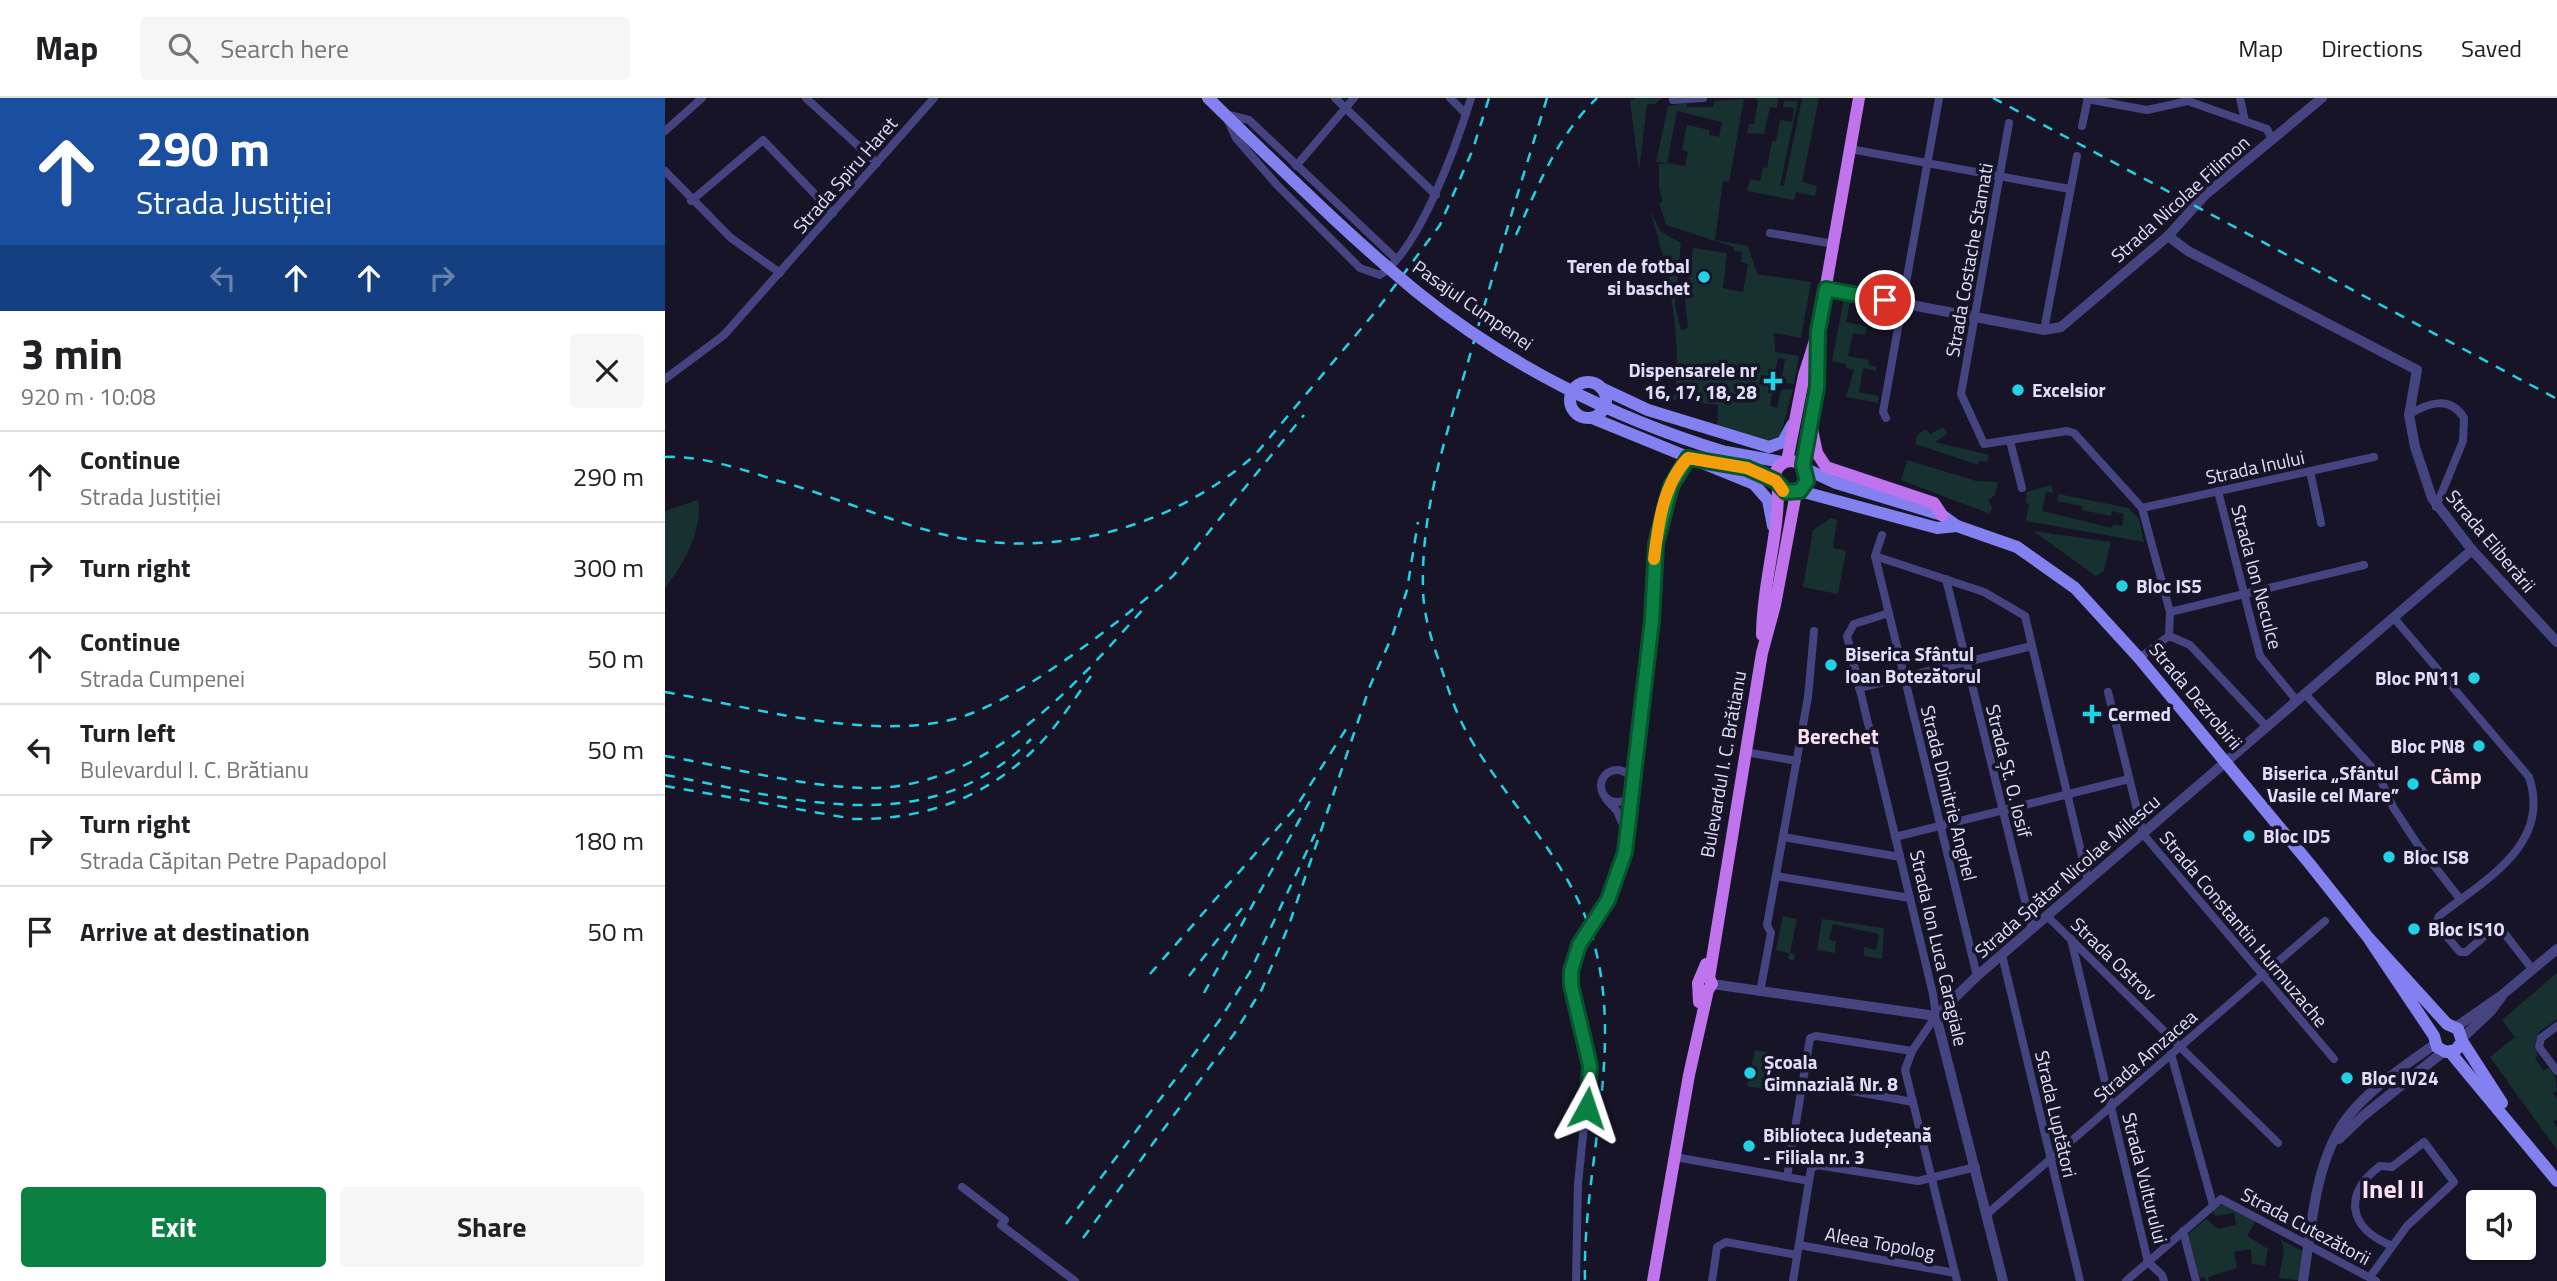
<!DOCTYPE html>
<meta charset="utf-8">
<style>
:root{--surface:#fff;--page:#f6f6f6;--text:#202124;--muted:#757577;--line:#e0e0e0;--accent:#0b8043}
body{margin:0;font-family:"Titillium Web",sans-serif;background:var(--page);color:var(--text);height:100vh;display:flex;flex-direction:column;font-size:26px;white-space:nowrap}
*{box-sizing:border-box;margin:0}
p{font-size:23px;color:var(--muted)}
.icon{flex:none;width:38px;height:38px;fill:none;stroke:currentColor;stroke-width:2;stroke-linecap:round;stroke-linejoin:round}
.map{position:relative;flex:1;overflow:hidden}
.panel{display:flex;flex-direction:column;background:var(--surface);width:665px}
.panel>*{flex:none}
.hud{background:#1a4fa0;color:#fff;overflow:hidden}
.fabs{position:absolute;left:1801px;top:1092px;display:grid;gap:14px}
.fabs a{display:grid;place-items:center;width:70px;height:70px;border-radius:7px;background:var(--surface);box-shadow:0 2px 5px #0004;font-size:35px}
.pin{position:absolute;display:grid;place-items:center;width:60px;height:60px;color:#fff;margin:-30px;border:4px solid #fff;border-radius:50%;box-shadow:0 2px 7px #0007}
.me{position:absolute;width:77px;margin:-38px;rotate:5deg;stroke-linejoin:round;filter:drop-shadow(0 0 5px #0008)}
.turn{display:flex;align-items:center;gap:24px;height:147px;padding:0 21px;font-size:32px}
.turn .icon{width:91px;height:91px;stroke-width:2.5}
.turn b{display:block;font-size:49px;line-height:60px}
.lanes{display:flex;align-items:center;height:66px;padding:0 21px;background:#0003;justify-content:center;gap:35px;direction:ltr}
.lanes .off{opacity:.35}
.round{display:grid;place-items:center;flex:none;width:74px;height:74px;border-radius:7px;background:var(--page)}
.head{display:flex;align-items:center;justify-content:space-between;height:119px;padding:0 21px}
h1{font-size:42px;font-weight:700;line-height:52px}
.primary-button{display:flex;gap:14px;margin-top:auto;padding:14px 21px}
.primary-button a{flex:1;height:80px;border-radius:7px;background:var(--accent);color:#fff;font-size:28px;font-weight:700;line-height:80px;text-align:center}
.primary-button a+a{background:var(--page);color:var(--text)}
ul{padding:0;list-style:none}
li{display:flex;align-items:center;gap:21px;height:91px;padding:0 21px;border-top:2px solid var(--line)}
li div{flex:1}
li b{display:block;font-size:26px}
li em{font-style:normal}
header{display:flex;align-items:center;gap:42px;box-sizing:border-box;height:98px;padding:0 35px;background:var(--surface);border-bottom:2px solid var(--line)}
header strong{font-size:33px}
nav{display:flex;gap:38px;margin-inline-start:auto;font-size:24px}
.search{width:490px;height:63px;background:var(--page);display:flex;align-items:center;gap:18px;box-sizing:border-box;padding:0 24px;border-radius:7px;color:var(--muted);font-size:26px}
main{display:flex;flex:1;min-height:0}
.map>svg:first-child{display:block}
</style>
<header>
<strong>Map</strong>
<div class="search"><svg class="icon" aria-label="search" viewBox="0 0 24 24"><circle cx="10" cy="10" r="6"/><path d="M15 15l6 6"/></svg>Search here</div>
<nav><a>Map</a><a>Directions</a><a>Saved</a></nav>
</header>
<main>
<section class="panel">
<div class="hud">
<div class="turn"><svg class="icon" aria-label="ahead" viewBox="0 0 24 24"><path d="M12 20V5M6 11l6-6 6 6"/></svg><div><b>290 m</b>Strada Justiției</div></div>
<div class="lanes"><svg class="icon off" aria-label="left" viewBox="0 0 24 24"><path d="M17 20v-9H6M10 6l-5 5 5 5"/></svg><svg class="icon" aria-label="ahead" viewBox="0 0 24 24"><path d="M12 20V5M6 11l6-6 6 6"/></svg><svg class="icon" aria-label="ahead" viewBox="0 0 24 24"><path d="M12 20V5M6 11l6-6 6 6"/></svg><svg class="icon off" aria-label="right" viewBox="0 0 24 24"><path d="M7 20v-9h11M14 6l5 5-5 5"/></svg></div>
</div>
<div class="head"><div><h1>3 min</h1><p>920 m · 10:08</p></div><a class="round"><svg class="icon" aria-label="close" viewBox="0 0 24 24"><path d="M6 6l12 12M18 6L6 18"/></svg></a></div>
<ul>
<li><svg class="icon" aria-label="ahead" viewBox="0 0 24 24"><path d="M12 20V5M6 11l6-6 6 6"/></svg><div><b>Continue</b><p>Strada Justiției</p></div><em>290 m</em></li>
<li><svg class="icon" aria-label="right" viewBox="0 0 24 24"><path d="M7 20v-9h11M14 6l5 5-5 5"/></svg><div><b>Turn right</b></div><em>300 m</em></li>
<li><svg class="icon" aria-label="ahead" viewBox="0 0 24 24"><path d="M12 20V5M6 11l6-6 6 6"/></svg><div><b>Continue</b><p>Strada Cumpenei</p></div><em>50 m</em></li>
<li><svg class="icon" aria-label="left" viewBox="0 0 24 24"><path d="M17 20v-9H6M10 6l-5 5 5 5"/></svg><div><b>Turn left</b><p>Bulevardul I. C. Brătianu</p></div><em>50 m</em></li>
<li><svg class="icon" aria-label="right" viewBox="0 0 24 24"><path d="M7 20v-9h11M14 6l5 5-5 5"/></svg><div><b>Turn right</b><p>Strada Căpitan Petre Papadopol</p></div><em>180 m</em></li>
<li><svg class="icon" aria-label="arrive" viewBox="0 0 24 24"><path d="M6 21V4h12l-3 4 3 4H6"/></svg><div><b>Arrive at destination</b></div><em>50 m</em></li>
</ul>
<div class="primary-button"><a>Exit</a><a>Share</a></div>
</section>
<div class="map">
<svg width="1892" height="1183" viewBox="0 0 1892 1183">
<rect width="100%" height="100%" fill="#171427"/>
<g fill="#173130" fill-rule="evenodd">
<path d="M971,0h26l-7,6h-8l-8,67 -9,-70z"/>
<path d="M1090,0h23l-1,10 -7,-1 -6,27 -17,-1 2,-9h5l4,-22z"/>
<path d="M1137,0h17l-17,84 15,4 -2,10 -19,-4 -2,8 -47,-9 3,-12 10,2 3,-14 4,1 5,-27h4l4,-21 12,2 2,-14 -11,-1 1,-6h14l-18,84 4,1z"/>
<path d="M1079,1l-15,83 -6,-1 -8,59 33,6 9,28 54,8 -10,56 -27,-5 1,19 24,4 -5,28 -8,-1v-4l-4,-1 3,-19 -7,-1 -4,19 -13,-2 -2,9 14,3 -3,19 7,2 4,-18 12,-1 -13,48 -11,4 -52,-14 1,-22 -45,-5c12,-53 -6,-137 -23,-189l10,20 21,12 -6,62 6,25 7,-2 -3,-26 8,-54 34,5 -4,35 20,4 5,-28 -7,-2 1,-10 -8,-1v-4l-68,-22 -7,-22 4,-2 -4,-13v-24l8,-1 -11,-1 12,-56 19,-3v4h26l1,-6zM1012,13l45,11 -3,15 -10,-2v-5l-22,-5 -5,25 6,2 -3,14 -18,-3z"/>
<path d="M1179,201l31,6 -25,-3 -4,20 21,5 -2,8 -12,-2 -5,23 21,4 -1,5 9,2 -1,4 -13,-3 -4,24 20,4 -1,7 -32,-6 8,-27 -8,-2v-4l-14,-3z"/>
<path d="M1278,329l4,7 -12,8 54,13 -2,7 -8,-1 -1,4 -63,-21 3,-10 8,-5 4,5z"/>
<path d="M1242,362l69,21 22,1 -3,13 -7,5 4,7 -2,7 -89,-34z"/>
<path d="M1386,387l2,8 -7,-1 -4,19 70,17 1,-3 9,1 2,-12 -12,-3 -1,5 -29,-6v-4l-25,-5 1,-7 71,14 10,11 5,23 -118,-21 3,-17 -4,-1 2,-11z"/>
<path d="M33,402c5,30 -14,64 -33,88v-77z"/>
<path d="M1166,420l6,2 -4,28 13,3 -8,43 -35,-7 10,-57z"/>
<path d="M1368,433l78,11 -7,28 -8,6z"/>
<path d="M1118,818l14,3 -7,34 5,1 -1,6 -6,-1 1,-6 -13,-3z"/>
<path d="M1157,821l62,9 -2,31 -18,-3v-9l12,3 3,-16 -46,-10 -4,16 7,1 -1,12 -18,-3z"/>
<path d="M1892,875v46l-18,13 -5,16 4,7 -3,3 8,13 6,-4 6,10 2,14 -4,2 4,6v21l-4,1 4,7v22l-67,-93 25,-20 -13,-17z"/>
<path d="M1090,952l16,3 -8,36 -16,-3z"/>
<path d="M1561,1105l29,19 -8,14 21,13 -3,17 -13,-2 -1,-15 -17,3 3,16 -29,9 1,4h-3l-2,-4 -4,1 -12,-43 18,-16 12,10 18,-4 -2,-12 -19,3 -3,-7z"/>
<path d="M1616,1142l21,11 -4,29 -19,-2 5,-27z"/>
</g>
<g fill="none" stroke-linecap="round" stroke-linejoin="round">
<g stroke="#464480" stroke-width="8">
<path d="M141,0l71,65"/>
<path d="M670,0l101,97"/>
<path d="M785,0l16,16"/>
<path d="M1575,0l5,23"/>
<path d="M1422,1l60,11 41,-9 79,28 5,11"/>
<path d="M1008,2l30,-2"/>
<path d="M1344,25l-48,271 23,50 83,-13 7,2 68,75 28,104 -1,24"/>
<path d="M1417,28l6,-28"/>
<path d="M0,33l37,-33"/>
<path d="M1185,51l220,40"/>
<path d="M631,68l58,-68"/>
<path d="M0,73l66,67 49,35"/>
<path d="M26,103l72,-61 70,73"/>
<path d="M1105,135l64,11"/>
<path d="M731,161l-147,-139 -24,-6 11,24 41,47 83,83 20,7c40,-26 77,-132 91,-177"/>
<path d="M1379,232l33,-174"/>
<path d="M0,281l59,-44 210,-237"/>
<path d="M1744,317c19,-13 42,-19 55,3l-1,23 -27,66"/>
<path d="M1221,320l-3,-6 56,-314"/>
<path d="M1345,343l12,47"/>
<path d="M1645,373l11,52"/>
<path d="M1553,393l42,165 37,45"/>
<path d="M1477,410l232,-51"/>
<path d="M1217,437l-7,21 102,420"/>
<path d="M1210,458l109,36 41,24 63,265"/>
<path d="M1281,481l86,350"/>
<path d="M1505,514l194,-47"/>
<path d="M1224,515l-35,11 -7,12 86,358 3,22 -24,35 -7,19 52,211"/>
<path d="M1729,520l135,159c23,68 -45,103 -90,139l-3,8 24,28h6l27,-23h8l32,41"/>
<path d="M1504,538l21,9 77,82"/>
<path d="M1474,560l30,-22"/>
<path d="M1194,590l173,-42"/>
<path d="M1443,594l35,142 191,225"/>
<path d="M1640,596l73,80 15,33 25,38 42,54"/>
<path d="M1080,654l52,9"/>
<circle cx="952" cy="688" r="16"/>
<path d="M968,683c6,-53 13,-106 19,-159 5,-53 -4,-121 36,-164"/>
<path d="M941,701l11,12 9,21"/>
<path d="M1118,739l117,20"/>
<path d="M1230,739l234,-58"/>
<path d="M1111,778l134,22"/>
<path d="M1382,818l231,227"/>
<path d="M1406,841l77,323 14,13 2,6"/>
<path d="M1337,857l78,326"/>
<path d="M1095,894l11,-59 -4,-8 41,-228 6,-66"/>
<path d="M1892,928l-16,12 -2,9 18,24"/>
<path d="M1506,956l42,151"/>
<path d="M1137,984l111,20"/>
<path d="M1010,1059l134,24"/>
<path d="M1122,1079l23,-139 6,-2 96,15"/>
<path d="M297,1089l43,33 -4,5 74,56"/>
<path d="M1322,1116l338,-293"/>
<path d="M1518,1133l13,50"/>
<path d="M1134,1147l156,28"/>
<path d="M1705,1179l37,-51 47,-44 -30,-40 -32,25 -12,-1c-37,28 -32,61 10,79"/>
<path d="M911,1183l2,-97 12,-117 -19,-82v-14l8,-26 22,-32 16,-37 8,-24 7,-60"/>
<path d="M1047,1183l5,-34 9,-5 71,13"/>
<path d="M1128,1183l18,-112 6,-4 101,16 58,-14"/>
<path d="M1461,1183l95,-82 155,82"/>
</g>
<g stroke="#464480" stroke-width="10">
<path d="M1503,138l20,15 229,119 -8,45 6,32 17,51 40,52 85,92"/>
<path d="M1161,191l218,41 17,-3 107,-91 37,-41 117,-97"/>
<path d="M1047,886l224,32 41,-40 495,-426"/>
<path d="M1271,918l67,265"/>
<path d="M1791,929l46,-32 55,-46"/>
<path d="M1797,940l28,-26 12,-16"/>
<path d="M1674,1041l24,-23 80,-64"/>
<path d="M1638,1183c8,-50 11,-112 39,-156 22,-33 61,-58 93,-81"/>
</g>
<g stroke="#8381ef" stroke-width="12">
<path d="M543,0l34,33"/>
<circle cx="923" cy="302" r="18"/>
<path d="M936,290l47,22 121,37 14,-5 9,-17"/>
<path d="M927,320l162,66 14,16 5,26"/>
<path d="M1057,353l38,25 16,5"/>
<path d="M1061,354l56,10"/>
<path d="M1141,371l30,14 106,32 15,11 60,21 58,41 64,70 170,205 58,73 67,100 3,11 9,5 10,-2 6,-9 -4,-12 -11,-5 -80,-88"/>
<path d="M1135,393l137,37 20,-2"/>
<path d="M1797,943l40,62"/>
<path d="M1785,954l107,129"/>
</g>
<g stroke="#bf73ed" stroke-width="12">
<path d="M1145,322l7,33 9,14 108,36 8,12"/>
<circle cx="1126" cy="379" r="16"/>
<path d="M1122,363l17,-86 14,-44 41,-233"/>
<path d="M1138,367l14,-77 1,-44"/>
<path d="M1097,537c0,-50 17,-98 16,-149"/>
<path d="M1044,880l53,-325 13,-48 21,-112"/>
<path d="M1034,904l-1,-19 8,-19"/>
<path d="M988,1183l36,-206 19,-85 4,-6 -3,-6"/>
</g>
<g stroke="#22d1e3" stroke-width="2.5" stroke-dasharray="10 9" stroke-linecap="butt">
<path d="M882,0c-27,88 -54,176 -79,264 -22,73 -47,148 -45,226 0,24 8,51 16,73 8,24 15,48 27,70 38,69 101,125 125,202 36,114 -9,232 -6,348"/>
<path d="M1328,0l564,301"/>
<path d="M851,137c22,-49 41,-99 81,-137"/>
<path d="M0,359c41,-2 86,16 124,27 51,15 101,37 152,50 111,27 229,-5 314,-79l121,-144 64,-86 33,-76 16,-51"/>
<path d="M0,594c87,15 198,48 285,28 64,-14 172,-100 223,-144l131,-161"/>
<path d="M0,658c65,11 133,30 199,32 119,3 209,-100 281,-181"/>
<path d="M0,677c126,23 263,69 366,-36"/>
<path d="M0,688l189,33c76,1 141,-25 192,-82 16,-18 30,-41 45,-61"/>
<path d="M485,876l146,-167 54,-84"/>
<path d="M524,878l58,-74"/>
<path d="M539,895l107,-194"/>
<path d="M401,1126l153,-203 31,-49 65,-138"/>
<path d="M418,1140l151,-204 28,-45 27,-64 81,-239 23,-52 14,-44 11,-68"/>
</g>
<path stroke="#8381ef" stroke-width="12" d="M577,33c57,55 114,111 175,161 89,72 196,126 305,159"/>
</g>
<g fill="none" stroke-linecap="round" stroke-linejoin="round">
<defs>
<path id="route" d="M922,1010l3,-42 -19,-81v-14l8,-26 29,-45 17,-48 27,-232 4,-76 15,-58 17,-28 59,10 29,13 10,11 14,-1 7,-10 -4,-16 14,-77 1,-57 8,-42 59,11"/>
</defs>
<use href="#route" stroke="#07532c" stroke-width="18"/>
<use href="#route" stroke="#0b8043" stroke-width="12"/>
<path stroke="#f59e0b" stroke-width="12" d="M989,461c4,-34 9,-75 34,-101l59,10 29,13 7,10"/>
</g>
<g fill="#22d1e3" stroke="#171427" stroke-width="2.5">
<circle cx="1039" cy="179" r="7"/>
<path d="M1104.5 272.5h7v7h7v7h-7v7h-7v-7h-7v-7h7z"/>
<circle cx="1353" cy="292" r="7"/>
<circle cx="1457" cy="488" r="7"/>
<circle cx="1166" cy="567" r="7"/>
<circle cx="1809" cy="580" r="7"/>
<path d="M1423.5 605.5h7v7h7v7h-7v7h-7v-7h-7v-7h7z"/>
<circle cx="1814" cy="648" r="7"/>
<circle cx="1748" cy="686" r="7"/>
<circle cx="1584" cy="738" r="7"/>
<circle cx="1724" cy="759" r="7"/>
<circle cx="1749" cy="831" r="7"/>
<circle cx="1085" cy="975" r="7"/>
<circle cx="1682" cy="980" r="7"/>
<circle cx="1084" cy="1048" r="7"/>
</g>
<g text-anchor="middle" stroke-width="7" stroke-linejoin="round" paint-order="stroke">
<g font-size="19" fill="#e1defb" stroke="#171427">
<text transform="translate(180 77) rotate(-49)" y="7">Strada Spiru Haret</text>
<text transform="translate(1515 101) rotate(-42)" y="7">Strada Nicolae Filimon</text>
<text transform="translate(1304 162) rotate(-80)" y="7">Strada Costache Stamati</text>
<text transform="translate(808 207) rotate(35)" y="7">Pasajul Cumpenei</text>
<text transform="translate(1590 369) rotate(-12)" y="7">Strada Inului</text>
<text transform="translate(1826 443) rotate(50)" y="7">Strada Eliberării</text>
<text transform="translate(1592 479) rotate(75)" y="7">Strada Ion Neculce</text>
<text transform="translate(1531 598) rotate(50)" y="7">Strada Dezrobirii</text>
<text transform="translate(1058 666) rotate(-80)" y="7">Bulevardul I. C. Brătianu</text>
<text transform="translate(1344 673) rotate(76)" y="7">Strada Șt. O. Iosif</text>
<text transform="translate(1284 695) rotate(76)" y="7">Strada Dimitrie Anghel</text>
<text transform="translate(1402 778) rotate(-41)" y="7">Strada Spătar Nicolae Milescu</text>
<text transform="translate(1579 831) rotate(50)" y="7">Strada Constantin Hurmuzache</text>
<text transform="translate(1274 850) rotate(77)" y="7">Strada Ion Luca Caragiale</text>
<text transform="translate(1449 861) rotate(44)" y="7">Strada Ostrov</text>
<text transform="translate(1480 958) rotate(-41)" y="7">Strada Amzacea</text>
<text transform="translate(1391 1016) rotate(77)" y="7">Strada Luptători</text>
<text transform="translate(1480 1080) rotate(76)" y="7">Strada Vulturului</text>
<text transform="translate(1641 1128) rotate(28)" y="7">Strada Cutezătorii</text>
<text transform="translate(1215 1145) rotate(10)" y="7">Aleea Topolog</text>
</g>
<g font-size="19" font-weight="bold" fill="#e1defb" stroke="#171427" text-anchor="start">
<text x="1025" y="175" text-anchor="end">Teren de fotbal<tspan x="1025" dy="22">si baschet</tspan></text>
<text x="1092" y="279" text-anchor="end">Dispensarele nr<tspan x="1092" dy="22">16, 17, 18, 28</tspan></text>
<text x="1367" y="299">Excelsior</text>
<text x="1471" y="495">Bloc IS5</text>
<text x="1180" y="563">Biserica Sfântul<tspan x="1180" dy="22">Ioan Botezătorul</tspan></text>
<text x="1795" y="587" text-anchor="end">Bloc PN11</text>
<text x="1443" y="623">Cermed</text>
<text x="1800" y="655" text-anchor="end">Bloc PN8</text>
<text x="1734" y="682" text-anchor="end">Biserica „Sfântul<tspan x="1734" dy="22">Vasile cel Mare”</tspan></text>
<text x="1598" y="745">Bloc ID5</text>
<text x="1738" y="766">Bloc IS8</text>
<text x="1763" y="838">Bloc IS10</text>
<text x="1099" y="971">Școala<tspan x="1099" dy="22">Gimnazială Nr. 8</tspan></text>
<text x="1696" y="987">Bloc IV24</text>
<text x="1098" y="1044">Biblioteca Județeană<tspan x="1098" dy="22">- Filiala nr. 3</tspan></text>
</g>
<g font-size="21" font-weight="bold" fill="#fbe0f1" stroke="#171427">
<text x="1173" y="646">Berechet</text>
<text x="1791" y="686">Câmp</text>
</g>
<g font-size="26" font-weight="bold" fill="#fbe0f1" stroke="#171427">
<text x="1728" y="1100">Inel II</text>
</g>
</g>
</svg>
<div class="fabs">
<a><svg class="icon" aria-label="sound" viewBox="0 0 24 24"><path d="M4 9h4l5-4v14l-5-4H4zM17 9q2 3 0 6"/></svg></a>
</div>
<div class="pin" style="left:1220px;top:202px;background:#d93025"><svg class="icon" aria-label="arrive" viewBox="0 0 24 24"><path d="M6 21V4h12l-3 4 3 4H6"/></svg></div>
<svg class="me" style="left:922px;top:1010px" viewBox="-20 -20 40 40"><path d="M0-17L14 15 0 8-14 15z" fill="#0b8043" stroke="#fff" stroke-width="4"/></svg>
</div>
</main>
